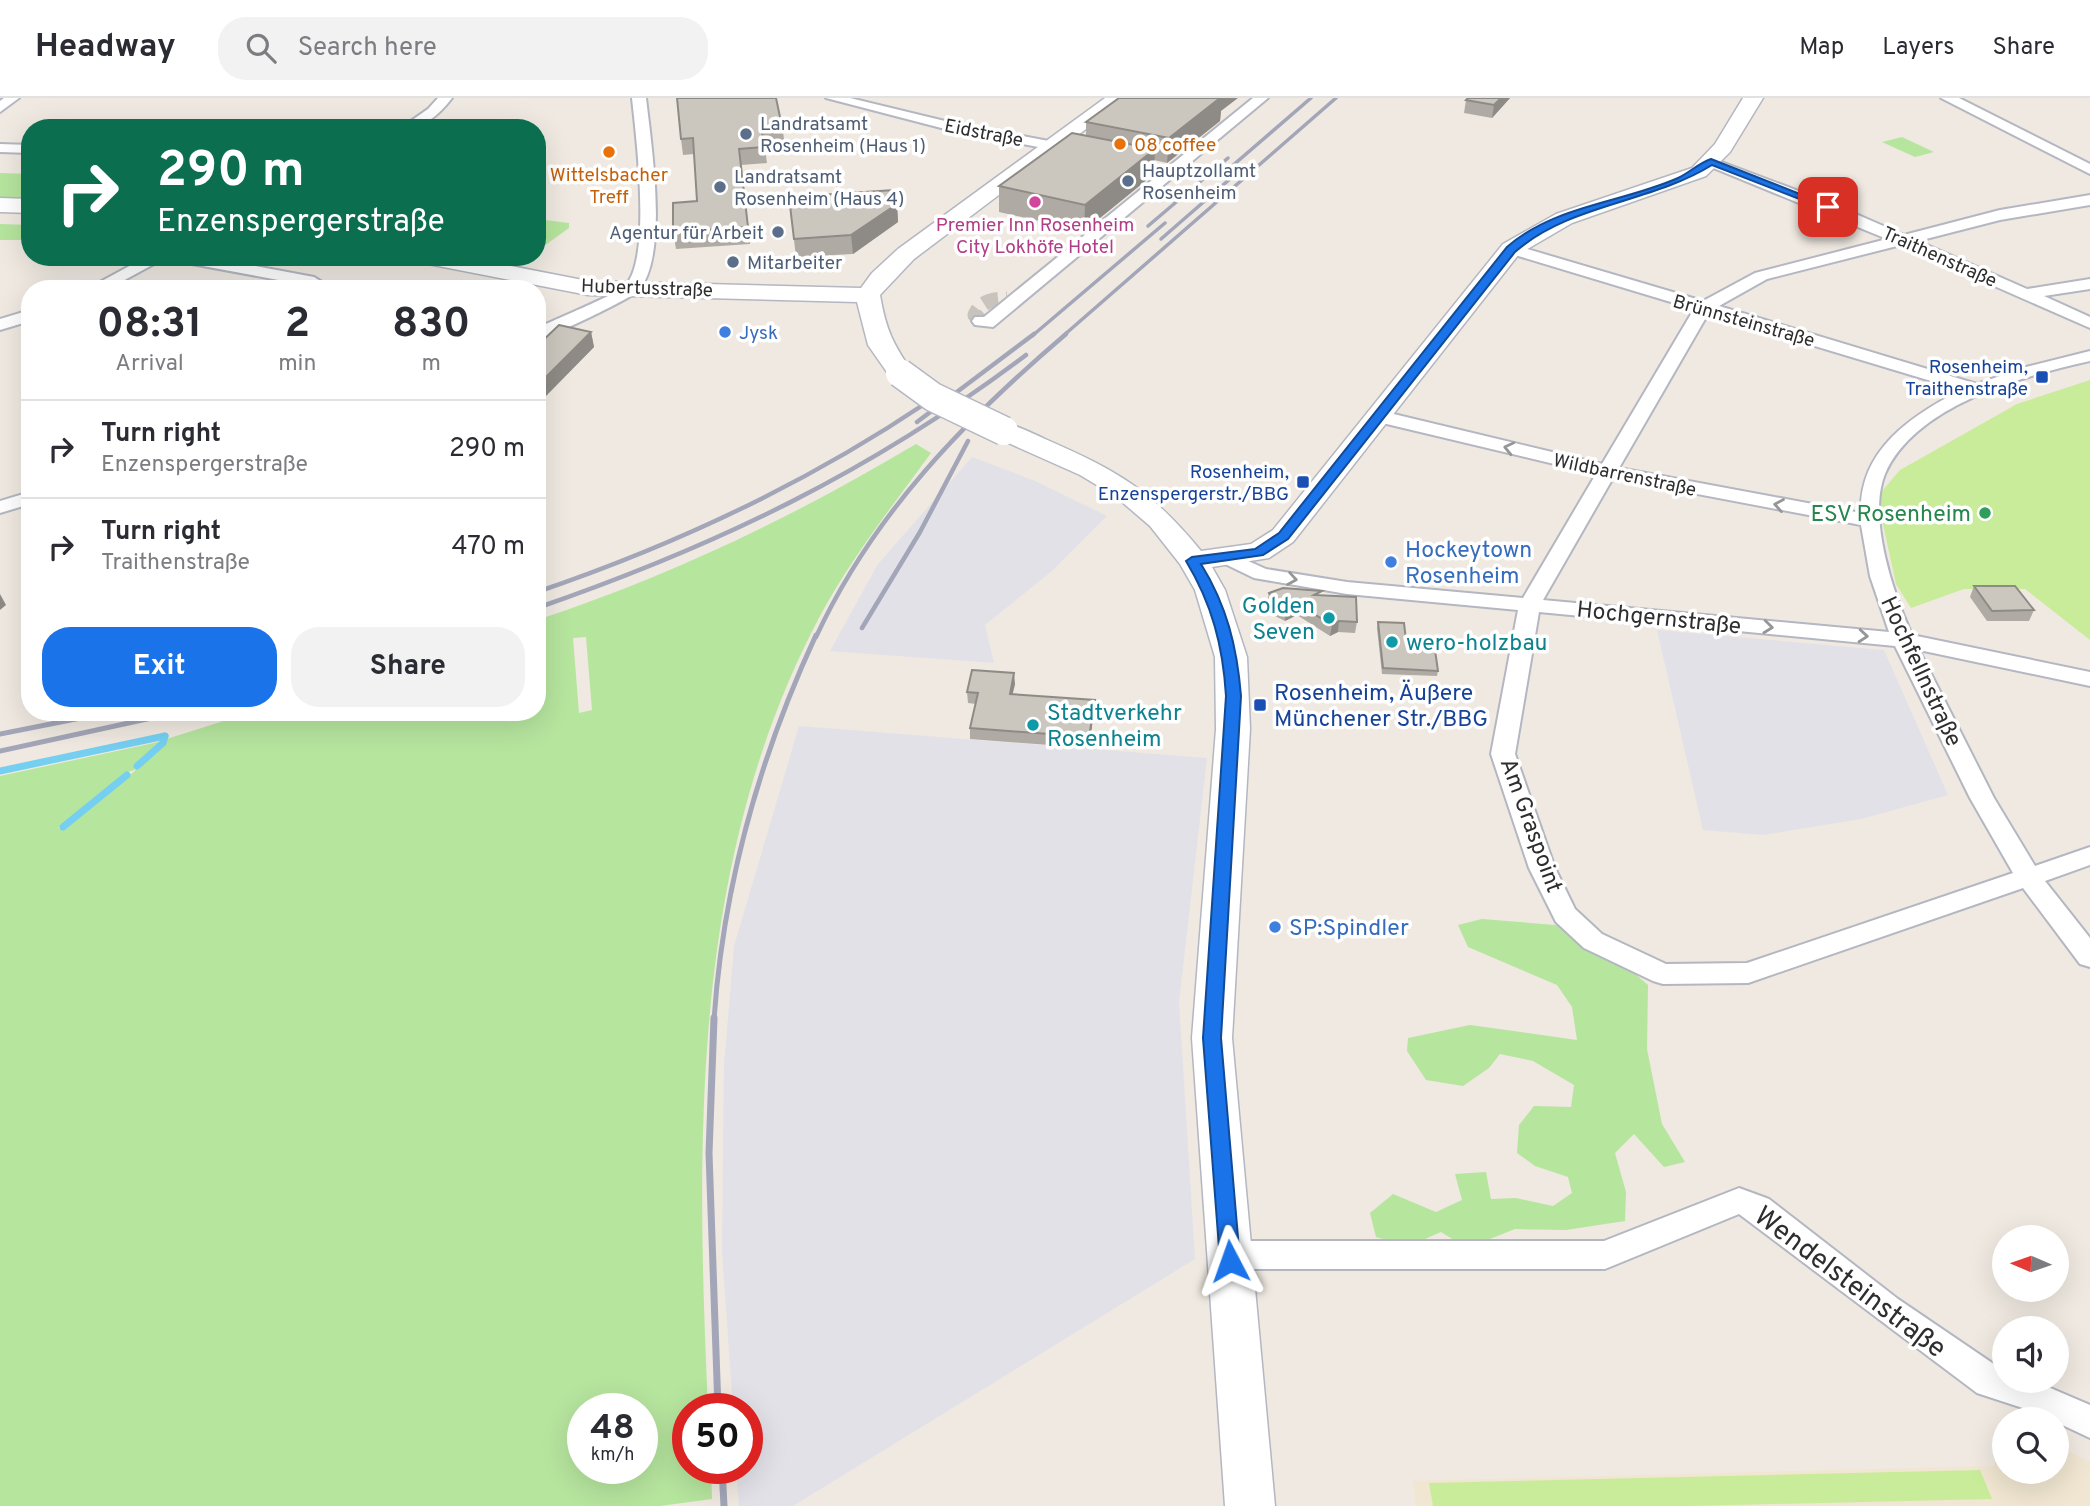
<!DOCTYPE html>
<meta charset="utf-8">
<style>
:root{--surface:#fff;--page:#f2f2f3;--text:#2b2b33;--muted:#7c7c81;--line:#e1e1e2;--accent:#1a73e8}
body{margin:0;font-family:Overpass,sans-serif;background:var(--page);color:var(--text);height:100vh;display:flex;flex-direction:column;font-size:26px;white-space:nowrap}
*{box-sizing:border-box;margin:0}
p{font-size:23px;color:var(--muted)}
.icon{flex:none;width:38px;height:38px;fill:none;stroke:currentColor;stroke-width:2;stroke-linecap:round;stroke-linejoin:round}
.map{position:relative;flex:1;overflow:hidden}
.sheet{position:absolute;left:21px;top:182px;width:525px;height:441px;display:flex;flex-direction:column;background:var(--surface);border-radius:28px;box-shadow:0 7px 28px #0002}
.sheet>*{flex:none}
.guide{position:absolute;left:21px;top:21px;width:525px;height:147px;border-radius:28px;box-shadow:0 7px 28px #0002;background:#0b6e4f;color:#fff;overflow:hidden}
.needle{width:46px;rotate:272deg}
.controls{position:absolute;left:1992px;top:1127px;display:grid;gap:14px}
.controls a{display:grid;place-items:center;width:77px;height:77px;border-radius:50%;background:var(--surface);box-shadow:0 7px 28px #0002;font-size:35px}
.speed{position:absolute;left:567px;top:1295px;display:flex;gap:14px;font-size:35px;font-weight:700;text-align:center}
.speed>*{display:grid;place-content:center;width:91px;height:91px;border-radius:50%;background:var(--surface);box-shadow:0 7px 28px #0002;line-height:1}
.speed small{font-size:18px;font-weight:400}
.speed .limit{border:10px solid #d22;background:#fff;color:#111}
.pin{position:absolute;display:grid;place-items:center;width:60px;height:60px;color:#fff;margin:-30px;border-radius:14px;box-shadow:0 4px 10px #0006}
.me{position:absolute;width:77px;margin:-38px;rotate:356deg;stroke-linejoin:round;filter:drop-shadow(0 0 5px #0008)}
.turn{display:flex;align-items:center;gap:24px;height:147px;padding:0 21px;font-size:32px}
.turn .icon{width:91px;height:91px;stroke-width:2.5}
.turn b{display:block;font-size:49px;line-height:60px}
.eta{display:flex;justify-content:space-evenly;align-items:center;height:119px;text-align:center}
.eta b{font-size:42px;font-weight:700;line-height:49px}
.action{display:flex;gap:14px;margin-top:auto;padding:14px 21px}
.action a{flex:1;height:80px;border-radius:28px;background:var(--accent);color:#fff;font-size:28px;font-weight:700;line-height:80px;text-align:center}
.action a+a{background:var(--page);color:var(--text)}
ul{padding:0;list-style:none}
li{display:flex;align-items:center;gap:21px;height:98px;padding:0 21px;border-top:2px solid var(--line)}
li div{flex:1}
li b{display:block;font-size:26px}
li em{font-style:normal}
header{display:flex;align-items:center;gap:42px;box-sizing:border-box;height:98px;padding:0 35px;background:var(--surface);border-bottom:2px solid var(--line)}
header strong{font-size:33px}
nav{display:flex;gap:38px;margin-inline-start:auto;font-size:24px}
.search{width:490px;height:63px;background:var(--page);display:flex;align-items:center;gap:18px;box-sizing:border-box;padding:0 24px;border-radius:28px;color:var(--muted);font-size:26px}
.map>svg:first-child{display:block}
</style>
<header>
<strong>Headway</strong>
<div class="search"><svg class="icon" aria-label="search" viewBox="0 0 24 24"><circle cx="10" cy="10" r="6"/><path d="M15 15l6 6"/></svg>Search here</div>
<nav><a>Map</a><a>Layers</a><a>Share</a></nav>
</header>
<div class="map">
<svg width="2090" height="1408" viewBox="0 0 2090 1408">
<rect width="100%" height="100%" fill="#efe9e1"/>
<g fill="#e3e1e8">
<path d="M972,359l63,24 72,35 -55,55 -67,54 9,38 -164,-12 48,-87z"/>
<path d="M1657,532l227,20 64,145 -87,24 -98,16 -60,-5z"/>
<path d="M799,628l408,32 -28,244 16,257 -402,247h-54l-3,-38h11v-59h-14l-11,-159 2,-185 10,-119z"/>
</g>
<path fill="#f0e6d1" d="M2004,1334v40h52v-27l34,17v44h-674l-3,-25 582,-15 -2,-24z"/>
<g fill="#b6e59e" fill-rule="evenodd">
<path d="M1902,39l32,15 -19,5 -33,-15z"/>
<path d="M0,75l30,1v25l-30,-1z"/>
<path d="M537,121l32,4v5l-32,23z"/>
<path d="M0,126l30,1v15h-30z"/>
<path d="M916,346l15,9c-38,52 -79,104 -110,161 -131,245 -125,526 -113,795h-20v59h23l1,31 -52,7h-660v-730l154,-33 98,-31h285v-92c132,-43 260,-105 379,-176zM586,539l6,73 -13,3 -6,-75zM137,671l-71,60 -8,-1 67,-55zM583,1311h59v59h-59z"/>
<path d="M1482,821l85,7 53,35 28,24 -1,64 15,75 23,38 -21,5 -30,-33 -19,19 11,39 -1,29 -59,9 -51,-1 -48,19 -26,-16 -32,14 -33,-9 -6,-24 23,-19 43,18 26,-12 -7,-26 31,-2 5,27 25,-1 37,8 19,-13 -4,-16 -33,-11 -18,-13 2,-28 15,-19 37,1 3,-22 -41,-24 -33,-7 -11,14 -26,18 -37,-6 -19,-29 1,-13 62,-13 107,15 -5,-33 -15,-22 -89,-38 -10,-22z"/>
</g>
<g fill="#c9ec9a">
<path d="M2090,282v260l-65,-51h-61l-53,19 -15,-24 -19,-87 23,-27 117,-66z"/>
<path d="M1980,1372l12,29 -305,7h-254l-4,-23z"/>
</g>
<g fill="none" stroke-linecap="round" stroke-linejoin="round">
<g stroke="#75cff0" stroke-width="7">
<path d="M137,668l26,-23 2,-7"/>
<path d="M0,673l165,-35"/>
<path d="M63,729l64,-52"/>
</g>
<path stroke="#c8c4bd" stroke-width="15" stroke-dasharray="15 8" stroke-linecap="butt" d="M981,223l-6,-6c6,-14 18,-16 32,-16"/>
<defs>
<g id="street">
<path d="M4,0h15l-19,14v-11z"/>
<path d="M438,0h14c-14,18 -28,30 -51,30l27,-19z"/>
<path d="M632,0h14c5,45 23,156 -7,192 -6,8 -89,47 -102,50v-12c15,-7 80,-34 88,-42 27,-28 11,-150 7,-188z"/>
<path d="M826,0h24l99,24 126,24 7,4 -7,4 -126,-24z"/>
<path d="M1253,0h15l-275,229 -18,-2 -3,-4 3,-4h9z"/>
<path d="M1941,0h18l131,66v10z"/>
<path d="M0,46l30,1v8l-30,-1z"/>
<path d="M1711,60l122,46 71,31 96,-25 90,-15v10l-90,15 -82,21 109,48 63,-10v10l-46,7 46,21v11l-189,-83 -134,34 -48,27 258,78 49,-17 64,-16v10c-67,15 -175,44 -205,113 -18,44 9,121 27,161l178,37v14l-171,-36 75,148 41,68 55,-19v18l-45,16 45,57v29l-10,-3 -57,-76 -275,95 -85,1 -10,-3 -69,-33 -28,-26 -27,-54 -38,-114 27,-144 -171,-16 -93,-16 -33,-16 -3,-4 10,-6 38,17 81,13 176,16 73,-124 -222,-53 -2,-4 9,-6 221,53 92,-155 -189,-57v-6h12l186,55 52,-28 132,-34 -181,-74 -2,-3zM1708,216l253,76c-50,26 -102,60 -100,123l-242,-45zM1613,380l248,47 9,51 19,56 -346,-32zM1539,514l356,34 75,152 43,75 -266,90 -81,1 -64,-30 -27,-25 -20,-41 -40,-114z"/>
<path d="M146,159h21l-59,32h-21z"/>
<path d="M173,159h35l106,20 8,5 -7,7h-19l4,-5 -119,-22z"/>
<path d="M30,212v11l-30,9v-11z"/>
<path d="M30,394v12l-30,9v-12z"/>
<path d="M1739,1090l30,11 129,100 106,72v10h30l56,24v33l-34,-16v-3l-79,-26 -238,-179 -134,55h-375l-11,-4 -5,-10 5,-10 11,-4h374z"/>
</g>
<g id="secondary">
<path d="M1105,0h22l-213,161 -34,36c6,35 13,49 33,78l-4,5h-18l-23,-33 -11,-43 -269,-7 -160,-31 -11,-7h48l123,24 273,7 11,-15 26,-24z"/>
<path d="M1743,0h20l-33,54 -24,24 -134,47 -53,31 -226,288 -24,16 -57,9 13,23 22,67 3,72 -18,309 43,468h-50l-33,-468 24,-309 -1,-72 -20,-67 -15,-26 -30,-38 -35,-30 -35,-21 -85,-38 -4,-6 4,-6c17,-4 34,7 50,14 73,32 105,50 156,112l50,-7 22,-14 230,-286 53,-30 136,-46 23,-24z"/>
<path d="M0,100l30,1v14l-30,-1z"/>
</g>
</defs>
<use href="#street" stroke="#b4b7c1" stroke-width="4"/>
<use href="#secondary" stroke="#b4b7c1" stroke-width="3"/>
<use href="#street" fill="#fff" fill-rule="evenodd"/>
<use href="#secondary" fill="#fff" fill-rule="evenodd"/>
<g stroke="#a3a6b8" stroke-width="3.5">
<path d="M1224,75l87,-75"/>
<path d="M1148,128l80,-68"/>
<path d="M1161,141l77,-67"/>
<path d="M1032,238l133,-113"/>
<path d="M1063,238l273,-238"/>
</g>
<g stroke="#a3a6b8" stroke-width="4.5">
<path d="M917,324l117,-88"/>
<path d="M537,494c138,-47 267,-107 389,-189"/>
<path d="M537,510c182,-63 335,-137 489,-253"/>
<path d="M862,530l58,-96 48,-91"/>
<path d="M816,539c57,-123 148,-216 250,-303"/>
</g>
<g stroke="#a3a6b8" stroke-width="5">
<path d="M0,636l111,-22"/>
<path d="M0,653l179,-39"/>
<path d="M714,922c9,-134 46,-264 102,-385"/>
</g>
<g stroke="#a3a6b8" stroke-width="7">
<path d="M714,920l-5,135 9,256"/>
<path d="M722,1370l2,38"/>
</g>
<defs>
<path id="secondary-bridge" d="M900,275l33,24 71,34"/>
</defs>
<use href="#secondary-bridge" stroke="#b4b7c1" stroke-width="31" stroke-linecap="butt"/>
<use href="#secondary-bridge" stroke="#fff" stroke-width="28"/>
</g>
<g fill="#afaba4">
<path d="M1510,0l-18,20 -28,-5 2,-13z"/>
<path d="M1221,13l-1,10 -53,42 -13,-3v14l-70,57 -85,-19v-26l87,-50v-14z"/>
<path d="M783,33l2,17 -20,1 2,14 -26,2 9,79 -74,5 -3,-17 24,-31 -3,-47 -11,1 -2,-16z"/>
<path d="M789,99l108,7 1,18 -45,32 -57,3z"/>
<path d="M591,234l3,15 -54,55 -3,-1v-55z"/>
<path d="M1974,488l60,24 -5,11h-42l-17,-24z"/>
<path d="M1269,495l52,2 36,27 -2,11 -17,-1 -8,4 -33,-21 -12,6 -10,-5 -8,-12z"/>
<path d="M1378,524l29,27 31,22 -1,5 -55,-2 -5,-46z"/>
<path d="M1015,586l-3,11 82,16 -5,37 -119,-9v-11l6,-24 -8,-1 -1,-11z"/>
</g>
<g fill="#8e8b86">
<path d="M1212,0h26l-17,13 -1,10 -53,42 2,-25z"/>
<path d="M1501,0h9l-18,20 2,-13z"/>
<path d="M1155,51l-1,25 -70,57 1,-26z"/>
<path d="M897,106l1,18 -45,32 -2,-19z"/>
<path d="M591,234l3,15 -54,55 -3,-16z"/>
<path d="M0,496l6,11 -6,5z"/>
<path d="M1298,506l-1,11 -12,6 1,-10z"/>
<path d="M1339,523l-1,11 -8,4 2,-11z"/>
<path d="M1014,575l1,11 -5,21v-11z"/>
<path d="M1095,602l-1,11 -5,37v-11z"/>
</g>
<g fill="#cbc7bf" stroke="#8e8b86" stroke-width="2">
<path d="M677,0h99l7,33 -21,2 3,14 -26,2 9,78 -75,5v-29l24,-2 -4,-63 -12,1z"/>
<path d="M1119,0h101l-51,40 -83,-16z"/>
<path d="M1468,0h33l-7,7 -28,-5z"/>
<path d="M1072,35l83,16 -70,56 -86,-19z"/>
<path d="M894,92l3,14 -46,31 -57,4 -5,-42z"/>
<path d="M559,227l32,7 -54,54v-40z"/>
<path d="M1974,488h41l19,24 -42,1z"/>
<path d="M1283,490l39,3 -8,4 42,2 1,25 -18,-1 -7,4 -34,-21 -12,7 -10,-6 -7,-12z"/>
<path d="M1378,524l26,1 3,26 28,1 3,21 -55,-3z"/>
<path d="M972,572l42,3 -4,21 85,6 -6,37 -119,-9 8,-35 -11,-1z"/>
</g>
<defs><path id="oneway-chevron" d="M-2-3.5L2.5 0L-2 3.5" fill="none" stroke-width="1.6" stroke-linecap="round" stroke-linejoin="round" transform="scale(1.75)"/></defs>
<g stroke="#969696">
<use href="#oneway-chevron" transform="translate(1509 350) rotate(-167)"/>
<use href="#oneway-chevron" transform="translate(1779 407) rotate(-170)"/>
<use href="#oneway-chevron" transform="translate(1292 481) rotate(9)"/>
<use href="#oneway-chevron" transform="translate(1768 529) rotate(6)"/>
<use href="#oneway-chevron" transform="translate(1863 538) rotate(5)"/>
</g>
<path fill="#1a73e8" stroke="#114b97" stroke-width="2" d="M1711,61l122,48 -8,2 -113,-44c-61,38 -143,39 -197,87l-227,287 -25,16 -62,9c26,42 36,83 40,132l-20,342 19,223 -3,6 -7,3 -7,-3 -3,-6 -17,-223 23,-342c-3,-50 -14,-92 -40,-135l6,-4 63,-8 24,-16 228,-286c48,-42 115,-44 171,-69 11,-5 21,-15 33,-19z"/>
<g fill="#5c6f8a" stroke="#fff" stroke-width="2.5">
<circle cx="746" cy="36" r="7"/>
<circle cx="1128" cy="83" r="7"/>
<circle cx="720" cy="89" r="7"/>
<circle cx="778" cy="134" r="7"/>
<circle cx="733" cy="164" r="7"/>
</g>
<g fill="#e8710a" stroke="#fff" stroke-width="2.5">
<circle cx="1120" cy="46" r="7"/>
<circle cx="609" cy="54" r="7"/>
</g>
<circle fill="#d1479c" stroke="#fff" stroke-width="2.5" cx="1035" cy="104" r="7"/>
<g fill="#3f7fe0" stroke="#fff" stroke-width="2.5">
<circle cx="725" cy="234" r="7"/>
<circle cx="1391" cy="464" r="7"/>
<circle cx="1275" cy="829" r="7"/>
</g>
<g fill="#1a4fb4" stroke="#fff" stroke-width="2.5">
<rect x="2035" y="272" width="14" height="14" rx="3.5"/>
<rect x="1296" y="377" width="14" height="14" rx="3.5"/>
<rect x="1253" y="600" width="14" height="14" rx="3.5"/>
</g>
<circle fill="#2e9e5b" stroke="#fff" stroke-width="2.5" cx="1985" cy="415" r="7"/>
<g fill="#0f9aa8" stroke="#fff" stroke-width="2.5">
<circle cx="1329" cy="520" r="7"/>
<circle cx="1392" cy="544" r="7"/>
<circle cx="1033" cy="627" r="7"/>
</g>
<g text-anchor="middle" stroke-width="7" stroke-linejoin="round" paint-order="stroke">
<g font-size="19" fill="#4e5e75" stroke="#fff" text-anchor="start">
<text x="760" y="32">Landratsamt<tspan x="760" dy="22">Rosenheim (Haus 1)</tspan></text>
<text x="1142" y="79">Hauptzollamt<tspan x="1142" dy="22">Rosenheim</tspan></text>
<text x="734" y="85">Landratsamt<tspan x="734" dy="22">Rosenheim (Haus 4)</tspan></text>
<text x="764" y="141" text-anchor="end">Agentur für Arbeit</text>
<text x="747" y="171">Mitarbeiter</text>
</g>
<g font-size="19" fill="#2e2e2e" stroke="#fff">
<text transform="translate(984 34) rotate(11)" y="7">Eidstraße</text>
<text transform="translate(1940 158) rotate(24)" y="7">Traithenstraße</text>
<text transform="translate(647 189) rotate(2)" y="7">Hubertusstraße</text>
<text transform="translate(1744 222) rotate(16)" y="7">Brünnsteinstraße</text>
<text transform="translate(1625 376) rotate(12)" y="7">Wildbarrenstraße</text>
</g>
<g font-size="19" fill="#c56008" stroke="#fff" text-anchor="start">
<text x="1134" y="53">08 coffee</text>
<text x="609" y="83" text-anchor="middle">Wittelsbacher<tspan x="609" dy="22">Treff</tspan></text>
</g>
<g font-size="19" fill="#b23c85" stroke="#fff">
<text x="1035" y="133">Premier Inn Rosenheim<tspan x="1035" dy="22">City Lokhöfe Hotel</tspan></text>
</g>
<g font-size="19" fill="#366cbe" stroke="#fff" text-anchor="start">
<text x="739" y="241">Jysk</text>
</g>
<g font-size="19" fill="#164399" stroke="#fff" text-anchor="end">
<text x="2028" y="275">Rosenheim,<tspan x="2028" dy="22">Traithenstraße</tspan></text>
<text x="1289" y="380">Rosenheim,<tspan x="1289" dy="22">Enzenspergerstr./BBG</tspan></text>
</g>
<g font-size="23" fill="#27864d" stroke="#fff" text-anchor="end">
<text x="1971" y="423">ESV Rosenheim</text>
</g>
<g font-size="23" fill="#366cbe" stroke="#fff" text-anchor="start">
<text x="1405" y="459">Hockeytown<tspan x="1405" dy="26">Rosenheim</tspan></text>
<text x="1289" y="837">SP:Spindler</text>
</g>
<g font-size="23" fill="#0d838f" stroke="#fff" text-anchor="start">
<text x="1315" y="515" text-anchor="end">Golden<tspan x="1315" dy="26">Seven</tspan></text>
<text x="1406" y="552">wero-holzbau</text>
<text x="1047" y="622">Stadtverkehr<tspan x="1047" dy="26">Rosenheim</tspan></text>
</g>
<g font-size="23" fill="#2e2e2e" stroke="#fff">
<text transform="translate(1659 519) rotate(6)" y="8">Hochgernstraße</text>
<text transform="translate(1922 573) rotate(65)" y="8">Hochfellnstraße</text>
<text transform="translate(1532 727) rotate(70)" y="8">Am Graspoint</text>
</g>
<g font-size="23" fill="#164399" stroke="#fff" text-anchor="start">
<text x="1274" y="602">Rosenheim, Äußere<tspan x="1274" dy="26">Münchener Str./BBG</tspan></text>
</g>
<g font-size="28" fill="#2e2e2e" stroke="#fff">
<text transform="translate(1851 1183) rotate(37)" y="10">Wendelsteinstraße</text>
</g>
</g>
</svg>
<div class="controls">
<a><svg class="needle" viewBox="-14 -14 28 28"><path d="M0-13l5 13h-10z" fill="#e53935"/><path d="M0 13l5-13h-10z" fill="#7c7c81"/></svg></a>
<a><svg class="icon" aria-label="sound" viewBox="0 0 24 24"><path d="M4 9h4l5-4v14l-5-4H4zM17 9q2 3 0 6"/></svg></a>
<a><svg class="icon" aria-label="search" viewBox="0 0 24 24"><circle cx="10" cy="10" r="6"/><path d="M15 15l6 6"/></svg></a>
</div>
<div class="speed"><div>48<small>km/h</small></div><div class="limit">50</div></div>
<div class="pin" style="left:1828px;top:109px;background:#d93025"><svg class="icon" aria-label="arrive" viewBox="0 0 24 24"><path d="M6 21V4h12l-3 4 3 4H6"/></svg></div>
<svg class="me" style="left:1230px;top:1163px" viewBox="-20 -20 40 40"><path d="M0-17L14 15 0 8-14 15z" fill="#1a73e8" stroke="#fff" stroke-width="4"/></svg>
<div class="guide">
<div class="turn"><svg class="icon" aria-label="right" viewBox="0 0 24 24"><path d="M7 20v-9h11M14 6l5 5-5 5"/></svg><div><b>290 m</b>Enzenspergerstraße</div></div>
</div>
<section class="sheet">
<div class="eta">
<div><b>08:31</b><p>Arrival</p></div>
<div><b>2</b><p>min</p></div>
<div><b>830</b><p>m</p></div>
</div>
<ul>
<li><svg class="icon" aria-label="right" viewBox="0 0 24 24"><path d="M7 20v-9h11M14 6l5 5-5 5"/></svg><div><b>Turn right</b><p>Enzenspergerstraße</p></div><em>290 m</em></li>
<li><svg class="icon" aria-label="right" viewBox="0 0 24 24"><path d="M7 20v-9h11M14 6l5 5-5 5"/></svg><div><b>Turn right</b><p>Traithenstraße</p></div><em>470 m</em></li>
</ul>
<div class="action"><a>Exit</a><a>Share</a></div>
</section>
</div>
